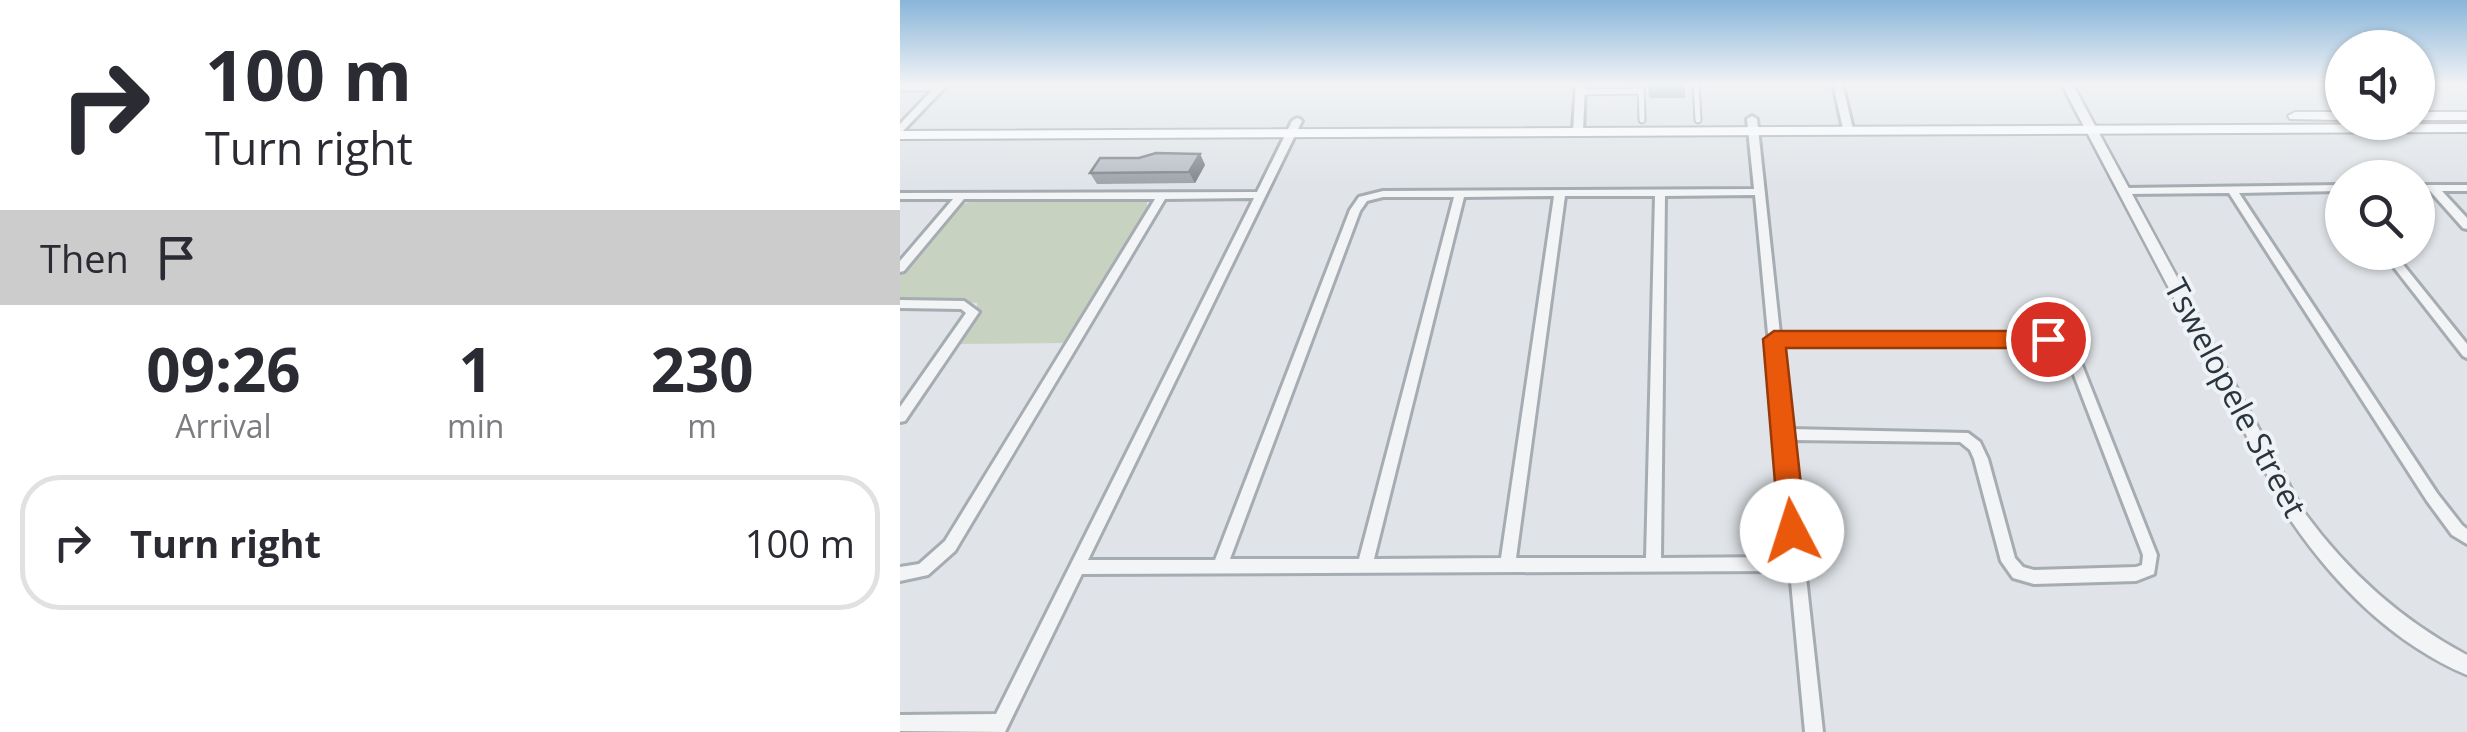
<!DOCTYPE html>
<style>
:root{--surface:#fff;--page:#f7f7f7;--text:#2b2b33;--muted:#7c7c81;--line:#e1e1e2}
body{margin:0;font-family:"Open Sans",sans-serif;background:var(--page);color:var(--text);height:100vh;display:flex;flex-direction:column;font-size:38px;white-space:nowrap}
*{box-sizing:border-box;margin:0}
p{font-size:32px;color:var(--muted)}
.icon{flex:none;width:55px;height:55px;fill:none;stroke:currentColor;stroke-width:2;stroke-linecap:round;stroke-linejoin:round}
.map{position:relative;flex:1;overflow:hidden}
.panel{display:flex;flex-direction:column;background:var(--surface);width:900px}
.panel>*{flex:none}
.banner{background:#fff;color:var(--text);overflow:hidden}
.controls{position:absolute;left:1425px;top:30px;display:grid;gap:20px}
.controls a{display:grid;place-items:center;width:110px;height:110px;border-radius:50%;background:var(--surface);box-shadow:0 2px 8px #0004;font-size:50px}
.pin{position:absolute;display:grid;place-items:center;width:85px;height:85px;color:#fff;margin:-42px;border:5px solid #fff;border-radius:50%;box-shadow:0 2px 10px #0007}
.me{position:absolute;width:110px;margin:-55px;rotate:355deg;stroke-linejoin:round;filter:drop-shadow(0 0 8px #0008)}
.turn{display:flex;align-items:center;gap:35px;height:210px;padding:0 40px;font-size:45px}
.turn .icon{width:130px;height:130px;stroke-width:2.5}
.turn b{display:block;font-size:70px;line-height:85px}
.then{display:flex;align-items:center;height:95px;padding:0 40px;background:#0003;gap:20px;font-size:38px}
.eta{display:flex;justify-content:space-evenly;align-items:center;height:170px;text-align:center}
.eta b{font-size:60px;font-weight:700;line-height:70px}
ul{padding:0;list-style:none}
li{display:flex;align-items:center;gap:30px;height:135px;margin:0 20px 15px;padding:0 20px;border:5px solid var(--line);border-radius:40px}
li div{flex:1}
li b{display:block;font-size:38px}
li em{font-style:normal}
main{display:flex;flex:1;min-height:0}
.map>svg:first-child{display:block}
</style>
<main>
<section class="panel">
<div class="banner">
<div class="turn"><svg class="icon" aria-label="right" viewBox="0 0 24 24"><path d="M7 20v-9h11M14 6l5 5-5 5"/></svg><div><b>100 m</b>Turn right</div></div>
<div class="then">Then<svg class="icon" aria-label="arrive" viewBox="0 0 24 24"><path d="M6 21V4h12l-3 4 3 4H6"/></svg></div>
</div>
<div class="eta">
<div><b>09:26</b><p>Arrival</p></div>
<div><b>1</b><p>min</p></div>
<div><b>230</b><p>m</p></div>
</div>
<ul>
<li><svg class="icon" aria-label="right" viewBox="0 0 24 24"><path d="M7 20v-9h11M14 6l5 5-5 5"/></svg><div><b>Turn right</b></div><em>100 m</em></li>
</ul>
</section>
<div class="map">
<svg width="1567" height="732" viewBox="0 0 1567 732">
<rect width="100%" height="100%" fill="#e0e4e8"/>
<path fill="#c8d2c1" d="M240,198l7,3v8l-82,134 -106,1 18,-26v-15l-77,-3v-25l58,-69 20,-7z"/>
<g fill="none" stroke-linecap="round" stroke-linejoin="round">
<defs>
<g id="service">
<path d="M741,83l1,37"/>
<path d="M796,83l2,37"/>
<path d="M0,88h39"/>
<path d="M681,92l60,-1"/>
</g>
<g id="minor">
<path d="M39,83h10l-46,48 -3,1v-8z"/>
<path d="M676,83h9l-2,48 -5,3 -5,-3z"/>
<path d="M933,83h9l11,46 -2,2h-6l-2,-2z"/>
<path d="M852,116l5,3 23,215 251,-1 29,6 20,21 77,195 -3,19 -18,7 -102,3 -21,-6 -12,-17 -27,-102 -4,-9 -10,-8 -169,-2 32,292h-18l-15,-161 -708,3 -77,158 -105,-1v-16l96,-1 258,-516 -89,1 -210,352 -27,24 -28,6v-14l19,-3 26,-23 210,-342h-191l-60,72 -4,1v-11l53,-62h-53v-6l357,-1 35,-71 5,-3 3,1 2,2 -214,439h127l135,-350 9,-13 24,-6 371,-2 -7,-70zM855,195l34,362 -128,1 4,-362zM654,196l-53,362 -127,1 90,-362zM665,196h90l-9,362h-130zM483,197h71l-95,362h-129l130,-348 7,-10zM1131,343l21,3 17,16 74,193 -1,10 -6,2 -102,3 -11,-3 -8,-9 -27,-99 -8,-17 -12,-9 -178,-4 -9,-85z"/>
<path d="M1442,185v6l-103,2 198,300 25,32 5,4v15l-15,-9 -25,-34 -198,-308 -104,1 -5,-3 5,-3z"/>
<path d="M1518,185h49v6h-25l25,27v11l-4,-1 -33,-37h-12z"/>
<path d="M1482,252h11l74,92v14l-4,-2z"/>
<path d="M0,300l64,1 15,11 -74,109 -5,1v-15l66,-94 -5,-4 -61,-1z"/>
</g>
<path id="tertiary" d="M1161,83h11l232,429c44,60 97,108 163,143v20c-73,-31 -131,-89 -175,-153z"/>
<g id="secondary">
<path d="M1395,112h47v8l-52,-1 -2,-3z"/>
<rect x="1518" y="112" width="49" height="8"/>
<path d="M1567,124v8l-1567,7v-8z"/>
</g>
</defs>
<use href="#service" stroke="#a5acb2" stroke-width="9"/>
<use href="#minor" stroke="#a5acb2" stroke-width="6"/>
<use href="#tertiary" stroke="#a5acb2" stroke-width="5"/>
<use href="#secondary" stroke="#a5acb2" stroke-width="4"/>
<use href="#service" stroke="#f2f4f6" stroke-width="5"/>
<use href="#minor" fill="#f2f4f6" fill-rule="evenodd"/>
<use href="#tertiary" fill="#f2f4f6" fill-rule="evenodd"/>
<use href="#secondary" fill="#fff" fill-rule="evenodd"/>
</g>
<g fill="#9da3a9">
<path d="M748,83h37v15h-36z"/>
<path d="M300,154l5,11 -10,18 -98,1 -7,-11 49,-15z"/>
</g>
<path fill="#80858a" d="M300,154l5,11 -10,18 -6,-11z"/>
<path fill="#b7bec5" stroke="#80858a" stroke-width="2.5" d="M256,153l44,1 -11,18 -99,1 10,-15h39z"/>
<linearGradient id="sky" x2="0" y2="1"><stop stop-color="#89b5da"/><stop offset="0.45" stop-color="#f1f3f5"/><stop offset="1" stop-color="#f1f3f5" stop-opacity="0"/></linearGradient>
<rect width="1567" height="186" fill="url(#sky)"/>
<path fill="#ea580c" stroke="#983908" stroke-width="2.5" d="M874,331h274l11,8 -11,9h-262l20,183 -4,9 -10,3 -9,-3 -4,-9 -16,-192z"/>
<g text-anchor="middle" stroke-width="8" stroke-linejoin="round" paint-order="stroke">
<g font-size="32" fill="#29343e" stroke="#eff3f6">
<text transform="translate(1335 398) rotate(62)" y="11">Tswelopele Street</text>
</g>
</g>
</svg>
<div class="controls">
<a><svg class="icon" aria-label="sound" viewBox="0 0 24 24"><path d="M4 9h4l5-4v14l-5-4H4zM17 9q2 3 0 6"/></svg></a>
<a><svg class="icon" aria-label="search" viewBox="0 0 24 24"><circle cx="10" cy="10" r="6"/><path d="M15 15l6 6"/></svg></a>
</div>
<div class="pin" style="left:1148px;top:339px;background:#d93025"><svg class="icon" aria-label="arrive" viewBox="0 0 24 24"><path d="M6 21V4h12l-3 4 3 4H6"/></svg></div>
<svg class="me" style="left:892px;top:531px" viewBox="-20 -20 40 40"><circle r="19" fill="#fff"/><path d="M0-13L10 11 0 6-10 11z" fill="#ea580c"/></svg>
</div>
</main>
